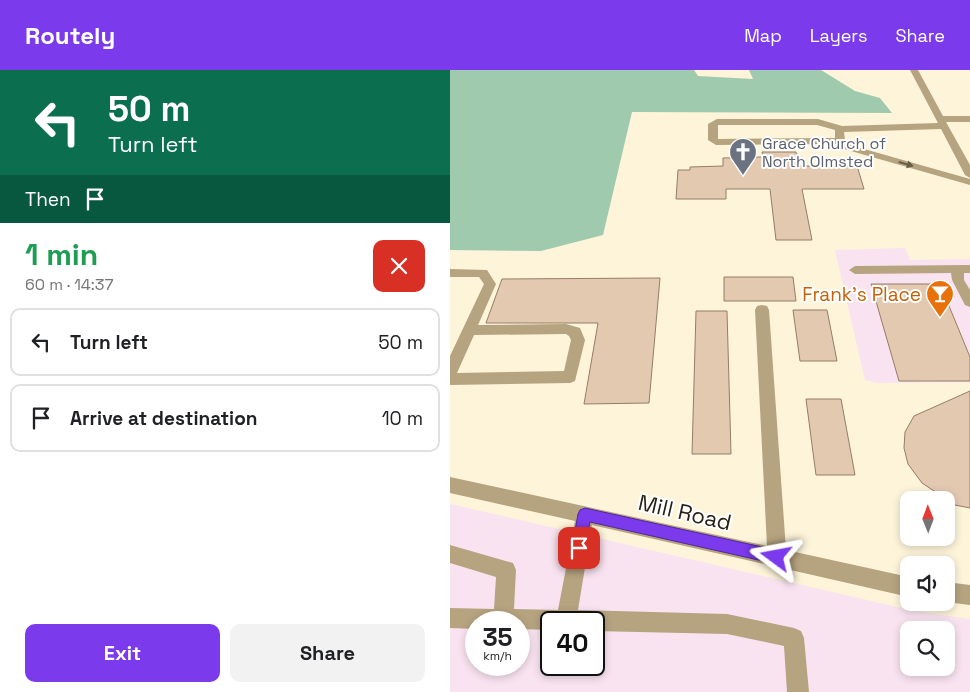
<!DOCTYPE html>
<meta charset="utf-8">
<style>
:root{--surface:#fff;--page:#f2f2f2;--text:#202124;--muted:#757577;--line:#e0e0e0;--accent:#7c3aed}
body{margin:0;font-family:"Space Grotesk",sans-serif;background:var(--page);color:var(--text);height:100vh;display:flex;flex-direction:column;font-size:19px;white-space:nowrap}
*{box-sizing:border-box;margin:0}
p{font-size:16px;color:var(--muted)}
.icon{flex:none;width:28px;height:28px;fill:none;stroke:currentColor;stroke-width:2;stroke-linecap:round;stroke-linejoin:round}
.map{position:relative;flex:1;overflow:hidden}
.side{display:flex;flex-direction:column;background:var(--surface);width:450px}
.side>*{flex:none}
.banner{background:#0b6e4f;color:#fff;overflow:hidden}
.needle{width:32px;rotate:359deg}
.buttons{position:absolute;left:450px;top:421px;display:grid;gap:10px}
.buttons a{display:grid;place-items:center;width:55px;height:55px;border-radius:10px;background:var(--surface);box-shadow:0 2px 8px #0003;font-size:25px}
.speed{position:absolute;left:15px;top:541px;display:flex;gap:10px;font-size:25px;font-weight:700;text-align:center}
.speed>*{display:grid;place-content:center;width:65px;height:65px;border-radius:50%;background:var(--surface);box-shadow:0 2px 8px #0003;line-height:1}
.speed small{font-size:12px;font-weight:400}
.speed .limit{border:2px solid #111;border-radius:8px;background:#fff;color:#111}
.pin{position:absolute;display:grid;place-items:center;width:42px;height:42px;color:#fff;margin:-21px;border-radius:10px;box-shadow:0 2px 8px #0006}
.me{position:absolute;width:55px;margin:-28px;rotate:283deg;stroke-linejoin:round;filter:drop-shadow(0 0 4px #0008)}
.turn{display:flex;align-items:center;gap:18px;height:105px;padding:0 25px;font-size:22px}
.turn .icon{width:65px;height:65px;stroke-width:2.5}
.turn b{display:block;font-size:35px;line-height:42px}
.then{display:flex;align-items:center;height:48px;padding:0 25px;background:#0003;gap:10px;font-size:19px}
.round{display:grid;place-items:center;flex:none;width:52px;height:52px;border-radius:10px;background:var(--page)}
.summary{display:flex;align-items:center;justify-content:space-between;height:85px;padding:0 25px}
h1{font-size:30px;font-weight:800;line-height:38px;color:#1e9e55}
.action{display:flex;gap:10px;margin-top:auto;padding:10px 25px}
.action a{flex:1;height:58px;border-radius:10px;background:var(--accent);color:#fff;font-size:20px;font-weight:800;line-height:58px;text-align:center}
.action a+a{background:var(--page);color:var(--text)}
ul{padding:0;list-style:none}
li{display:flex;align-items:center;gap:15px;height:68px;margin:0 10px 8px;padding:0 15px;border:2px solid var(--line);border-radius:10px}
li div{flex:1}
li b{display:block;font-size:19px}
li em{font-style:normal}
header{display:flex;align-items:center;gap:30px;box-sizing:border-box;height:70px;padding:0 25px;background:var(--accent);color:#fff}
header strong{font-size:24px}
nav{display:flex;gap:28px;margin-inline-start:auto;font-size:18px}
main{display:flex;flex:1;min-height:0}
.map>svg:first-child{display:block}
</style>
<header>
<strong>Routely</strong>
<nav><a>Map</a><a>Layers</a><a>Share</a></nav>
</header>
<main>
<section class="side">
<div class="banner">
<div class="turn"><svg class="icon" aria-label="left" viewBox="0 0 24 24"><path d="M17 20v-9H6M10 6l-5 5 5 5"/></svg><div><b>50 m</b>Turn left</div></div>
<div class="then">Then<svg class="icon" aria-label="arrive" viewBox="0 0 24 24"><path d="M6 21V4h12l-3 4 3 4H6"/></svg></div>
</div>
<div class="summary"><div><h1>1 min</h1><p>60 m · 14:37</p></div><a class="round" style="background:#d93025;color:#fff"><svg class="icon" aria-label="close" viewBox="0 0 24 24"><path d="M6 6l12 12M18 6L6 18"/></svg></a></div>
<ul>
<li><svg class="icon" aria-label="left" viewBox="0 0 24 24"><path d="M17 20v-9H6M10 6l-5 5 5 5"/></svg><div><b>Turn left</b></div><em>50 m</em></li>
<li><svg class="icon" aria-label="arrive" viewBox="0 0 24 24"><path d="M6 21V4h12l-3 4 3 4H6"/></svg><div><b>Arrive at destination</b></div><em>10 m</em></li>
</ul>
<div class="action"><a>Exit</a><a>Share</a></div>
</section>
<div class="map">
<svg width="520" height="622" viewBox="0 0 520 622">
<rect width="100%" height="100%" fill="#fdf4da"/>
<g fill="#f9e3f0" fill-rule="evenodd">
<path d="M455,178l5,12 60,-1v123l-93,1 -12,-3 -30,-130z"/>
<path d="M0,434l465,107 55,8v73h-520zM26,552h43v43h-43zM101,552h43v43h-43zM459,560h37v38h-37z"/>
</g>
<path fill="#a0caad" d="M0,0h244l4,6 55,3 -4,-9h72l34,21 25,7 12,15 -260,-1 -29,123 -62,16 -91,-1z"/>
<g fill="#e4c9b1" stroke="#957d67">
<path d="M312,82h34l3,14h58l7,23h-62l10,51h-36l-6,-51h-44v10h-50l2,-29h12v-3l33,-1v-8l40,-1z"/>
<path d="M274,207h69l3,24h-72z"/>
<path d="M210,208l-11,125 -65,1 14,-81h-112l16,-44z"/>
<path d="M421,214h69l30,73v24h-71z"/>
<path d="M343,240h34l10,51h-37z"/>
<path d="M246,241h31l4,143h-39z"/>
<path d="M520,321v117l-15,-3 -33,-22 -14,-19 -4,-16 1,-16 9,-16z"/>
<path d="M356,329h35l14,76h-39z"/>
</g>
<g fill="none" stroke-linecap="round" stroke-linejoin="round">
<g fill="#b6a37f" fill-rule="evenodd">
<path d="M460,0h8l25,46h27v6h-24l24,43v13l-5,-3 -24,-46 -97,3 1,8 5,5 120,34v6l-126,-36 -6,-5 -122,1 -8,-5v-16l9,-5h101l24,7 96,-3zM268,55h99l18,5v8l-117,1z"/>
<path d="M520,195v8h-6v7l6,10v17l-5,-2 -13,-25 -1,-7 -96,1 -6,-4 6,-4z"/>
<path d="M0,199l37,1 9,14 -18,41 88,-1 14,4 5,12 -10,41 -5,2 -120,2v-29l34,-72 -5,-7h-29zM116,264l3,2 2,4 -7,31 -107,2 17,-38z"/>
<path d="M312,235l5,1 2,4 17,240 123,27v20l-317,-72 -14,85 149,4 67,14 7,3 3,7 5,54h-22l-3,-46 -57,-12 -133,-3v-9h-43v8l-32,-1v-7h-43v7l-26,-1v-20l44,1 2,-32 -46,-14v-18l63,18 3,7 -2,39 44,1 17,-89 -125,-28v-16l317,69 -12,-236 2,-4z"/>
<path d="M496,512l24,3v20l-24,-3z"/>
</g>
</g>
<defs><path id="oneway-solid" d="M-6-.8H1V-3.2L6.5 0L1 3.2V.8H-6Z" transform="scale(1.25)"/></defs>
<use fill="#675c45" href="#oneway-solid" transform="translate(456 94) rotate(16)"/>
<path fill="#7c3aed" stroke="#51269a" d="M135,438l191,42 6,2 2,5 -2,5 -6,2 -186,-42 -6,30 -5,3 -5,-3 -2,-4 6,-34 2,-4z"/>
<defs>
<symbol id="church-pin" viewBox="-11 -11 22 30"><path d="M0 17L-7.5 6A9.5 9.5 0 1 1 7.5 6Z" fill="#6b7280" stroke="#fff"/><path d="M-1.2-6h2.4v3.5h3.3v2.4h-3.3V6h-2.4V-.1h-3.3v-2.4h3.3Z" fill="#fff"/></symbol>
<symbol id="bar-pin" viewBox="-11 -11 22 30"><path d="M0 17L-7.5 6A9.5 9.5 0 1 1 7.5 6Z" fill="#e8710a" stroke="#fff"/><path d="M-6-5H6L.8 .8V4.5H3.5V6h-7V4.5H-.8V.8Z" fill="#fff"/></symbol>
</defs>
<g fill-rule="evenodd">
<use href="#church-pin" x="277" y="66" width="32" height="43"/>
<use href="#bar-pin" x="474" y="208" width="32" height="43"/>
</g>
<g text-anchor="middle" stroke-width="4" stroke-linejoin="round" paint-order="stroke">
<g font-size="16" fill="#5b616d" stroke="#fff" text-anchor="start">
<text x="312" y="79">Grace Church of<tspan x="312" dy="18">North Olmsted</tspan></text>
</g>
<g font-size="19" fill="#c56008" stroke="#fff" text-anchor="end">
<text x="471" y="231">Frank's Place</text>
</g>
<g font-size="22" fill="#262216" stroke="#fff">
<text transform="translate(235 442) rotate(13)" y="8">Mill Road</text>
</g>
</g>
</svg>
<div class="buttons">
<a><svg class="needle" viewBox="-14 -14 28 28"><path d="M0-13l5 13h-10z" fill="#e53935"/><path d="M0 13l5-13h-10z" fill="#757577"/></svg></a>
<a><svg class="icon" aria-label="sound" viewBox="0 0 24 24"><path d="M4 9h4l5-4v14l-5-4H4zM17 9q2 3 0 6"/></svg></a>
<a><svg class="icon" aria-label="search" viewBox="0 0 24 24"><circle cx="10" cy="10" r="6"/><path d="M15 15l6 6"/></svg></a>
</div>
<div class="speed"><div>35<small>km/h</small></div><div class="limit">40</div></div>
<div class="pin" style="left:129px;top:478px;background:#d93025"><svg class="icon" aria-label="arrive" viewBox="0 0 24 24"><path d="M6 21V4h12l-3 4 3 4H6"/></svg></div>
<svg class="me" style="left:326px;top:487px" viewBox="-20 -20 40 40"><path d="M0-17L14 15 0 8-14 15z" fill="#7c3aed" stroke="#fff" stroke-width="4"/></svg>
</div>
</main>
